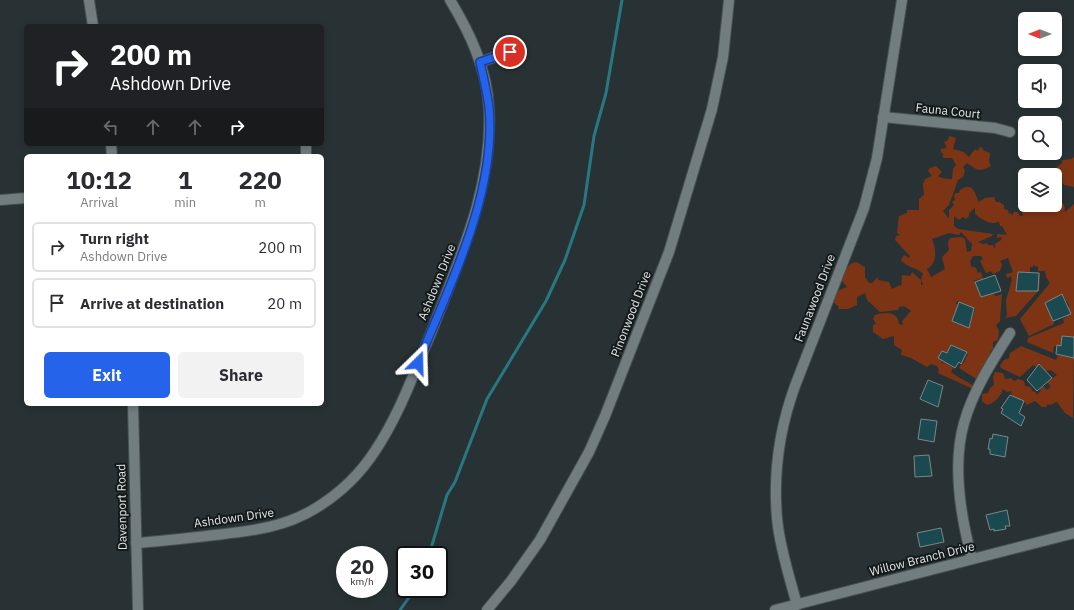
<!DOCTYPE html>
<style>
:root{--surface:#fff;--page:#f2f2f3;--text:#2b2b33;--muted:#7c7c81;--line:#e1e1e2;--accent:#2563eb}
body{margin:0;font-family:"IBM Plex Sans",sans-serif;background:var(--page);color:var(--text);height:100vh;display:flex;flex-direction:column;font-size:15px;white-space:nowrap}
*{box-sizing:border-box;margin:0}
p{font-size:13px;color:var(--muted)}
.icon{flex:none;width:22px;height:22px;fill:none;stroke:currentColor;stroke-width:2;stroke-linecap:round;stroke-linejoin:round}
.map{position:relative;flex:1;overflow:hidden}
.sheet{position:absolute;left:24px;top:154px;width:300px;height:252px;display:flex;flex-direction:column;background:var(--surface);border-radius:6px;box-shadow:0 2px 6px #0003}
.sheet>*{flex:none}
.hud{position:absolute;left:24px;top:24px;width:300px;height:122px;border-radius:6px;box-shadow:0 2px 6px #0003;background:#202124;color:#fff;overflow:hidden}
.needle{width:26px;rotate:270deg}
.controls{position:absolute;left:1018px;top:12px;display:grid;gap:8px}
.controls a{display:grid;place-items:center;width:44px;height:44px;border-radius:6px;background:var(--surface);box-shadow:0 2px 6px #0003;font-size:20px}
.speed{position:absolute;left:336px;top:546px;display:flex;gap:8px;font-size:20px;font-weight:700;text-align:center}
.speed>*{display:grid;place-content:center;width:52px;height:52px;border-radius:50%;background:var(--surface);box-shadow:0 2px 6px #0003;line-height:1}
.speed small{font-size:10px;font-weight:400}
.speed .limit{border:2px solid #111;border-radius:6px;background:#fff;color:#111}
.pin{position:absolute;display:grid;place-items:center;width:34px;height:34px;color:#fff;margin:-17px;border:2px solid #fff;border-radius:50%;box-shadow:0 1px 4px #0007}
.me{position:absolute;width:44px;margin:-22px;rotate:22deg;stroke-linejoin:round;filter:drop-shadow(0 0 3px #0008)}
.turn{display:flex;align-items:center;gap:14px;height:84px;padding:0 20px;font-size:18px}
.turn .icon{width:52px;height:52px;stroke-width:2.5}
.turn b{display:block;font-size:28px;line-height:34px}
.lanes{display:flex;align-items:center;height:38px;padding:0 20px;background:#0003;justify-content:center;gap:20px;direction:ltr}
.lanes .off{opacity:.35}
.eta{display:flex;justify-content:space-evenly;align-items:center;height:68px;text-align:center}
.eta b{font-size:24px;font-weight:700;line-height:28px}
.action{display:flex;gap:8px;margin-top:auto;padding:8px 20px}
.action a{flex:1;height:46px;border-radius:6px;background:var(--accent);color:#fff;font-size:16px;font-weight:700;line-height:46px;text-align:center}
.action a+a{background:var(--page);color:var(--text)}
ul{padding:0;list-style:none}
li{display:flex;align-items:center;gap:12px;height:50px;margin:0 8px 6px;padding:0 12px;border:2px solid var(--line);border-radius:6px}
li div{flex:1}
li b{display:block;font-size:15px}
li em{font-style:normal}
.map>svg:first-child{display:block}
</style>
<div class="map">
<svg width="1074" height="610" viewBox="0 0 1074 610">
<rect width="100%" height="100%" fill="#283234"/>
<g fill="#7d3414" fill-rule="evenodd">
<path d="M949,136l7,2 -3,11 11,3 5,5 6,-8 3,2 1,-3 3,-1 1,3 7,3 -1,8 2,5c-13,7 -13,4 -24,-3l-4,4 2,4 -2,6 -5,3 -9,25 -6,6 6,8v-9l5,-5 -2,-3 3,-2 -1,-5 2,-2h3l1,-3c14,-10 15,5 19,12l6,-4 9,-1 2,5h3l5,3v4l4,1 1,4 2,-1 1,3 2,-4h4l2,4h3l-2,-7 1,-4c8,2 17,-3 26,3v-3h7l1,-4 8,3 1,8 9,-8v136l-15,7 -5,-1 -1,7 -26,-11 1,-4 36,-15 -1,-4 4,-2v-3l4,3 -3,-4 1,-8 -7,-11 -9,5 1,25 -25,12 -8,-15 -1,-2 30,-36 -4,-6 -1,-6h-7v-4l-5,-2v2h-3v6h-12l-2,18h21l2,-18h1l-1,17 -23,26 -11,2 2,-3 -1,-15 6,-20 -1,-4 -4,2 -1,-4 7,-2 -5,-14 -8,3 2,3 -2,7 -7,3 -2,-3 -5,2 -6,-12 3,-2 -2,-3h-8l-3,5 1,5 5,2 2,5 3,-1 2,7 -9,1 7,17 11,-4 4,3 6,-2 -2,27 -4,4 3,6 -1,9 -5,2v7l-3,3 1,5 -13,23 -19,-12 3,-5 1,1 5,-10 -17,-9 -4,8 -5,-2 -4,7 4,2v4l2,-2 9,6 -2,4c8,7 15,8 24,15l-2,2 -35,-16 1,-3 -2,-4 -6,-2 -4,3 -16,-9 -10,-3 1,-5 -8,-5v-9l-11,3 -10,-7v-7l3,-1 -3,-5 2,-4c9,-3 23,-4 24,9l4,1 -1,-4 9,-10 -7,-5 -5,1 -1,3 -18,2 -13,-12 -2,-7 -8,4v8l-9,4h-10l1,-2 -7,-6 5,-10 10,-4 -6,-7c3,-6 9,-23 19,-16 2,1 3,3 5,3v10l4,6h3l6,-6v3l11,2 3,7 8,-4 1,2 1,-12 8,1 2,-4 9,8v5h2l-2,-6 2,-5c-6,-7 -16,-6 -22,-14l3,-5 5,3 1,-2 -15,-16 1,-4 4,-1 -3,-2 2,-17 8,-3v-3h12v-11l5,-4 -1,-11 2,-5 7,-3 -4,-5 2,-3 6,-2 6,6 -4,4c4,3 10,3 14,3l1,-10 3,-4 -4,-7h-8l-2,-2 2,-1 -3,-3v-3l6,-1 -3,-6 4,-2zM975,208v6c8,6 14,11 24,8l1,4h2l5,9 -10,-1v4l5,-1 -1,3 -6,4v4h-1l-1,-3h-5l-1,-2 -4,1 -5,-2 14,-6 1,-2 -35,-5 -4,-3v-10l5,4 4,-3 3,2 3,-3v-3zM961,232l11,12 -1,7 -4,1 -2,-13 -4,-2 -11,1 -2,4 1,8 -7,7 3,12 -14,8 -4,-8c11,-6 9,-21 5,-30l17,-6 10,2zM957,301l18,8 -6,19 -17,-7 6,-16 -2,-1z"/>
<path d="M1074,157v30l-10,-2 -3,-4 2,-2 -5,-3 -1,-9 5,-4v-3l9,-1z"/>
<path d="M1021,346l35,14 2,-5 15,3 1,-4 -1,64 -8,-5 -8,-11 -7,3 -2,-1 -2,3h-4l-7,-6 -8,4 -3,-4 -12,-5 -1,-5 -4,1 -4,-3c-2,7 -9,15 -16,16l-5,-4v-7l6,-1 2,-5 4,-3 -1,-8 2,-5 8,1 2,6 6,-1 3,3 4,-2 6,2 1,5 6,1 1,4 4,1v3l5,-4 -1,-2 3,-3 4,4 4,-3 -4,-5 10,-7 -6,-5 -7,1 -5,-7 -3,3 -3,-2 -13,12 -19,-9 -1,-3 4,-5 5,-2 1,-5z"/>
</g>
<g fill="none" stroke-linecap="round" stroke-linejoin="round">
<g stroke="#287882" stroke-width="3">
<path d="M429,555l18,-60 8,-13 32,-83 59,-98 19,-41 19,-55 10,-69 12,-43 16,-93"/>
<path d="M400,610l15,-21"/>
</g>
</g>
<g fill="#1a494f" stroke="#7b8789">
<path d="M1018,272l21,1 -1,18h-22z"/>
<path d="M995,275l6,16 -20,6 -6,-15z"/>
<path d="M1062,294l9,20 -18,7 -8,-18z"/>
<path d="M959,302l15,6 -5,20 -17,-7z"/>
<path d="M1062,336l12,1v21l-18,-4 1,-9 4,1z"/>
<path d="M951,345l16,7 -6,12 -2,-2 -4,6 -17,-10 4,-7 5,2z"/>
<path d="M1039,364l13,14 -15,13 -10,-11z"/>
<path d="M928,380l15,6 -5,21 -18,-8z"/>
<path d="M1010,395l14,6 -5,12 6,4 -4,9 -20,-13 2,-4 -2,-1z"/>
<path d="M921,419l16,2 -3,21 -16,-3z"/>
<path d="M993,434l15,3 -3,20 -15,-3v-5h-2l2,-11 2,1z"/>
<path d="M929,455l3,21 -17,1 -1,-21z"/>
<path d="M1007,510l3,16h-5l1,3 -12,2v-2l-4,1 -4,-15z"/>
<path d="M941,528l3,14 -24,5 -3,-14z"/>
</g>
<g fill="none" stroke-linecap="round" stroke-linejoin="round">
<defs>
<g id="street">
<path d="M480,62l30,-10"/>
<path d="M883,117l112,11 15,4"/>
<path d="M306,144v12"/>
<path d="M0,200l26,-2"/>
<path d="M136,543c27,-2 53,-5 79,-8 35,-4 69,-7 101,-27 23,-14 44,-34 59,-57 24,-36 39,-78 56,-118 28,-73 62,-145 58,-224 -2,-40 -19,-76 -39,-109"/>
<path d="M972,559c-11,-41 -20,-94 -8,-136 9,-32 28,-62 46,-90"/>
<path d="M797,605c-7,-26 -18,-60 -20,-87 -4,-46 2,-88 18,-132l69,-178 13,-50 25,-158"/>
<path d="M487,610l24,-29 29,-41 49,-88 16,-36 64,-164 43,-143 11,-52 6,-57"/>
<path d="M775,610l299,-77"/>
</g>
<g id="secondary">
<path d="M89,0l4,26"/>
<path d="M111,144l1,12"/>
<path d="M133,404l5,206"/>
</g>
</defs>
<use href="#street" stroke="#475051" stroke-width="12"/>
<use href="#secondary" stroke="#475051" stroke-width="12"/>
<use href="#street" stroke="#717d7e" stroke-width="10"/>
<use href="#secondary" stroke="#717d7e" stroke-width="10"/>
</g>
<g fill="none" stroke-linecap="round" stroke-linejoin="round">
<defs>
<path id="route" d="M418,363c32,-79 79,-170 71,-256 -2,-15 -6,-31 -9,-45l30,-10"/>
</defs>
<use href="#route" stroke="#184099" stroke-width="10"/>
<use href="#route" stroke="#2563eb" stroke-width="7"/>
</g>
<g text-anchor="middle" stroke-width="4" stroke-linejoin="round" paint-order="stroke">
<g font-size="12" fill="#e2e8e9" stroke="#14191a">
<text transform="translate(948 111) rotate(6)" y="4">Fauna Court</text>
<text transform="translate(437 282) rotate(-68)" y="4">Ashdown Drive</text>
<text transform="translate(815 298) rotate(-69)" y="4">Faunawood Drive</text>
<text transform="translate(631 314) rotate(-69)" y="4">Pinonwood Drive</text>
<text transform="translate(122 507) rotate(-91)" y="4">Davenport Road</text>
<text transform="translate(234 518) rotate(-8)" y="4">Ashdown Drive</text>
<text transform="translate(922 559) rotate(-14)" y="4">Willow Branch Drive</text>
</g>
</g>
</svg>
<div class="controls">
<a><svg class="needle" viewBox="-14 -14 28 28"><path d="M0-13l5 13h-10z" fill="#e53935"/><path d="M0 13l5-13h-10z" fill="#7c7c81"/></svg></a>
<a><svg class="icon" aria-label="sound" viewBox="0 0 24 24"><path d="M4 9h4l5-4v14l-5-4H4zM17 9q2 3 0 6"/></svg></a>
<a><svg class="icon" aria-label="search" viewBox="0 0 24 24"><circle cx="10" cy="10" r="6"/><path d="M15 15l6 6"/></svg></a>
<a><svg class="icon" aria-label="layers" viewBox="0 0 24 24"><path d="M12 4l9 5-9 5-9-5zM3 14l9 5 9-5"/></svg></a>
</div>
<div class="speed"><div>20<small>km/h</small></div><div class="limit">30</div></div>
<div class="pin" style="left:510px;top:52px;background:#d93025"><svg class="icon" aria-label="arrive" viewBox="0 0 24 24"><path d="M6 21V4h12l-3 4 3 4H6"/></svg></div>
<svg class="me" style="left:418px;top:363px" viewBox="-20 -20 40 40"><path d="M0-17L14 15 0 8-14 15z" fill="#2563eb" stroke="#fff" stroke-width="4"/></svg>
<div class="hud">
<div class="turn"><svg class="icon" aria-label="right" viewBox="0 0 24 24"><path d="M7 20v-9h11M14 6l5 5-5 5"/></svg><div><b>200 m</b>Ashdown Drive</div></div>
<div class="lanes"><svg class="icon off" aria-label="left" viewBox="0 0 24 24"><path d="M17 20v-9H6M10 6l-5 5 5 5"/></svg><svg class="icon off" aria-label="ahead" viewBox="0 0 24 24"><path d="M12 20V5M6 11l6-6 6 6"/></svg><svg class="icon off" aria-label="ahead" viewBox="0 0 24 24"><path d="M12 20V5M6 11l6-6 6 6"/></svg><svg class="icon" aria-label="right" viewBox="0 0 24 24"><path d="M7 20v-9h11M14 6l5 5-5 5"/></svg></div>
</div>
<section class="sheet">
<div class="eta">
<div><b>10:12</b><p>Arrival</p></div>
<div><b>1</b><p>min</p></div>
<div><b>220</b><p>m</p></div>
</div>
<ul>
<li><svg class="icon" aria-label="right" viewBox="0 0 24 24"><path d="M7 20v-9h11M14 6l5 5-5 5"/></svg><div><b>Turn right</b><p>Ashdown Drive</p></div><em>200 m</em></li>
<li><svg class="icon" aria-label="arrive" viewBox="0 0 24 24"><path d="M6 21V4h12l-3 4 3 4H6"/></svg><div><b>Arrive at destination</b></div><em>20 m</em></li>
</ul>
<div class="action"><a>Exit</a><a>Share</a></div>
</section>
</div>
